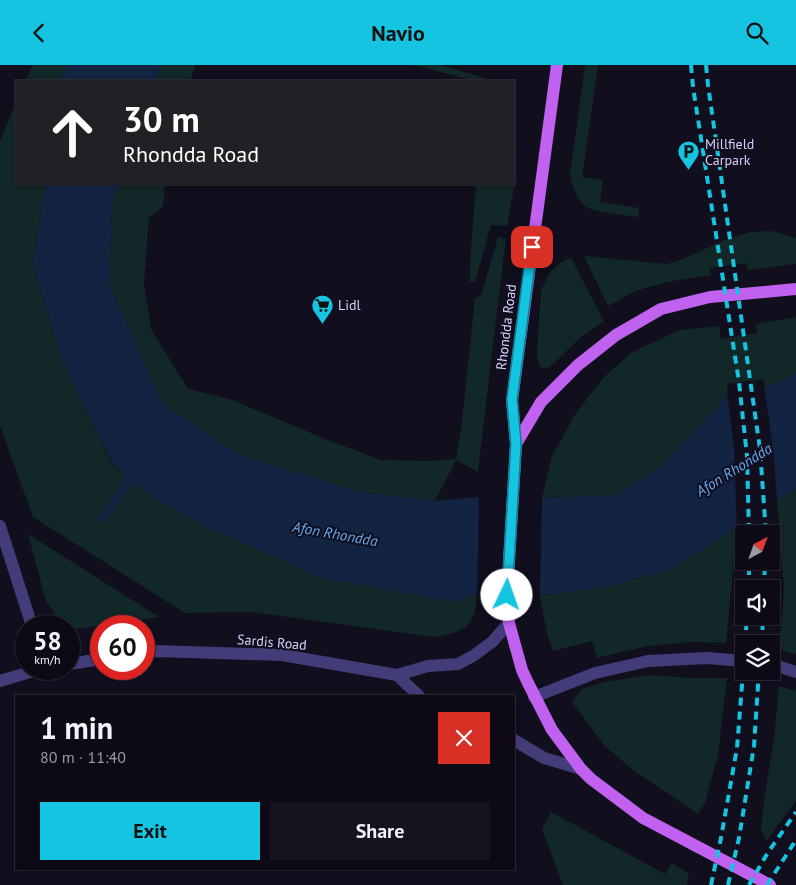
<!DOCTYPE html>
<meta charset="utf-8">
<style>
:root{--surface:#0d0a16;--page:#16131f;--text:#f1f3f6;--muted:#9a9aa1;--line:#2d2b35;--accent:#15c4e0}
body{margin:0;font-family:"PT Sans",sans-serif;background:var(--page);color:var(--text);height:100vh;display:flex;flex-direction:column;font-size:19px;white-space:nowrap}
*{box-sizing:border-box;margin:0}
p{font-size:16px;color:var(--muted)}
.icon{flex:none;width:28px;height:28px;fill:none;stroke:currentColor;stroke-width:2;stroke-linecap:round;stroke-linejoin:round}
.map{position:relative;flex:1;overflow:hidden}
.panel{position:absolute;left:15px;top:630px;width:500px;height:175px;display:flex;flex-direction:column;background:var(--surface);border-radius:0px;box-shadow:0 1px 4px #0004,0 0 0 1px var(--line)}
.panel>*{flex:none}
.guide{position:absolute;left:15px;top:15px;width:500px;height:105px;border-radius:0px;box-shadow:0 1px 4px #0004,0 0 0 1px var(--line);background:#202124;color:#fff;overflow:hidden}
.needle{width:32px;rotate:41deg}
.controls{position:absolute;left:735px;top:460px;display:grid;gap:10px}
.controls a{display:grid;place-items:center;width:45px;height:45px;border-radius:0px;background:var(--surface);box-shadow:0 1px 4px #0004,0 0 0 1px var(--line);font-size:25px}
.speed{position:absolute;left:15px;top:550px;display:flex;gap:10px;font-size:25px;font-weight:700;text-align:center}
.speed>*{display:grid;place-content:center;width:65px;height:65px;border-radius:50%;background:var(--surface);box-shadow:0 1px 4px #0004,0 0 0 1px var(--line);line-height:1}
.speed small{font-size:12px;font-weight:400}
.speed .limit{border:8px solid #d22;background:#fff;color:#111}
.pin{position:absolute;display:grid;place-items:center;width:42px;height:42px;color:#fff;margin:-21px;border-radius:10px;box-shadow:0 2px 8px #0006}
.me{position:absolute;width:55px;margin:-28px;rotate:3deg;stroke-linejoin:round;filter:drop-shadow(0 0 4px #0008)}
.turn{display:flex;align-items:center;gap:18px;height:105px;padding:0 25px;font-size:22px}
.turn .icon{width:65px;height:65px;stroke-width:2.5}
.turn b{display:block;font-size:35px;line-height:42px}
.round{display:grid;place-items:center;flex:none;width:52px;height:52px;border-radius:0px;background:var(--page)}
.summary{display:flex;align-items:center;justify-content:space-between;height:85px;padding:0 25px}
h1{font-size:30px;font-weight:600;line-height:38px}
.button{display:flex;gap:10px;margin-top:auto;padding:10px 25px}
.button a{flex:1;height:58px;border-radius:0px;background:var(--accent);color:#111;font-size:20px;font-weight:600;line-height:58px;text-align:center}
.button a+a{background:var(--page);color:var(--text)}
header{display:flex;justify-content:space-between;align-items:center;height:65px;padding:0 25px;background:var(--accent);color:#111;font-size:22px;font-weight:600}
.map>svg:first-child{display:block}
</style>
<header><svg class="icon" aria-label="back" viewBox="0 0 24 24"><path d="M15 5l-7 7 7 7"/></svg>Navio<svg class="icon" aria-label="search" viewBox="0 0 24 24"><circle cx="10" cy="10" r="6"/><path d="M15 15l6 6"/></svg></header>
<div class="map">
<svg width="796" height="820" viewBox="0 0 796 820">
<rect width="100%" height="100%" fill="#110e1e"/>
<g fill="#122727">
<path d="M33,0h34l-6,16h-36z"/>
<path d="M161,0h35l-6,16h-35z"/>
<path d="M414,0h26l55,16h-20z"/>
<path d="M585,0h13l-16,112 21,3 -3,22 39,6 -1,9c-9,-1 -45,-6 -50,-9 -11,-7 -16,-22 -18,-34z"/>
<path d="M16,37v82h29l-12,81 29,95 50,103 18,19 19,13 305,107 23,-8c-1,7 -1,14 -3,20 -5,18 -24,20 -39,23l-184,-25 -66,1 -152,-96 -33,-91v-285z"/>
<path d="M514,85l1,32 -8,44 -16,-1 -16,57h-5v-19l6,-79h38z"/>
<path d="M119,119h46l-2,22 -14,12 -5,65 7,46 37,60 42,10 95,40 56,21 50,1 25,-2 5,-28 14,-133 6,-2 17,-59 8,2 -16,130 -12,103 -22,-12 -21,41 -80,-10 -117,-37 -75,-50 -54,-121 3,-79z"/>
<path d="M771,166l25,7v26l-48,6 -2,-7 -36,5 1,7 -44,7 -32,9 -27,15 -24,-50 83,8 16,-5 44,-20 24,-7z"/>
<path d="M571,193l33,63 -23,16 -32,31 -9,-1 -3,-12 4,-64 8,-18 12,-11z"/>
<path d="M796,252v56l-31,16 -2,-10 -36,5 1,11 -65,70 -46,30 -75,3 10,-42 24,-43 27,-35 29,-26 48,-22 39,-4 2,13 36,-6 -1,-9z"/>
<path d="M796,423v166l-17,-4 5,-61 -7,-89z"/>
<path d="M737,463l-11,115 -33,-1 -45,4 -51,12 -5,-17 -39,10 -6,-18 -7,-37 67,-9 61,-17z"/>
<path d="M28,469l131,83 -82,12 -12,-5 -11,-11 -8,-12z"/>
<path d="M649,610l41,3h37l-9,77 -13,48 -7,11 -65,-44 -29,-25 -32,-43 10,-13 22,-7z"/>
<path d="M779,621l17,5v109l-29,41 -6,-12 4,-35 9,-56z"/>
<path d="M551,747l114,62 7,-11 17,11 -2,11h-124l-21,-56z"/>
</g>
<g fill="#122442">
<path d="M67,0h94l-6,16h-94z"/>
<path d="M45,119h74l-7,20 -3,79 54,121 75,50 117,37 80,10 44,-4 63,1 75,-3 46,-30 65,-70 37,-6 31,-16v115l-59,40 -69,42 -61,17 -67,9 -63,-2 -22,8 -133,-24 -121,-54 -52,-29 -19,-13 -18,-20 -50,-102 -29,-95z"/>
</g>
<g fill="#110e1e">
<path d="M764,321l10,70 3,47 -40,28 -3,-83 -7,-56z"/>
<path d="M479,432l63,1 -2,98 -63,-2z"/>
</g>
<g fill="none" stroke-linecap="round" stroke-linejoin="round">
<path stroke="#122442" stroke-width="9" d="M103,453l33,-46"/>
<g stroke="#423d78" stroke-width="12">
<path d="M0,461l32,100"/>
<path d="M144,588l12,-2 126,4 115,20 31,-9 30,-2 15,-8 19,-14 17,-19"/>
<path d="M69,599l32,-5"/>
<path d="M771,599l25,8"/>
<path d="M397,610l22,21"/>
<path d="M0,616l40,-12"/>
<path d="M534,632l61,-24 53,-12 59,-3 37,3"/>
<path d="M514,675l30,18 37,11"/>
</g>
<g stroke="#c061f0" stroke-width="12">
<path d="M516,379l-4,-44 45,-335"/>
<path d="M770,820l-127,-67 -52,-39 -10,-10 -29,-39 -24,-47 -6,-13 -13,-47 -2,-28 9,-151 25,-42 37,-37 38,-30 45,-26 49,-12 86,-8"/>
</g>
<g stroke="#15c4e0" stroke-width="4" stroke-dasharray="8 6" stroke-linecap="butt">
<path d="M691,0l2,22 46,295 8,74 2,78"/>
<path d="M706,0l2,20 52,364 6,85"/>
<path d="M749,524v-28"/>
<path d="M764,524l1,-28"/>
<path d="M745,579l2,-28"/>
<path d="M762,579l1,-28"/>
<path d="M711,820l10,-47 16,-90 7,-88"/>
<path d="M728,820l11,-47 15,-92 5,-75"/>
<path d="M749,820l18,-31 29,-42"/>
<path d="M767,820l29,-45"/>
</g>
</g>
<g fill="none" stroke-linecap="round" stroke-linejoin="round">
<defs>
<path id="route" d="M507,530l9,-151 -4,-44 20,-153"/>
</defs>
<use href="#route" stroke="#0e7f92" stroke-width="12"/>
<use href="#route" stroke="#15c4e0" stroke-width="9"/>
</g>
<defs>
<symbol id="parking-pin" viewBox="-11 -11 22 30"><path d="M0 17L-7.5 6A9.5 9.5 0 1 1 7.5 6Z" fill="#15c4e0" stroke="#110e1e"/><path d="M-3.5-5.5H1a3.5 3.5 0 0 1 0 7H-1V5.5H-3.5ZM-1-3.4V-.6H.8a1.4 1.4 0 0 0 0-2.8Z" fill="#111"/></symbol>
<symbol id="supermarket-pin" viewBox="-11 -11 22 30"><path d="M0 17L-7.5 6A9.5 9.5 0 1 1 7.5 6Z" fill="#15c4e0" stroke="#110e1e"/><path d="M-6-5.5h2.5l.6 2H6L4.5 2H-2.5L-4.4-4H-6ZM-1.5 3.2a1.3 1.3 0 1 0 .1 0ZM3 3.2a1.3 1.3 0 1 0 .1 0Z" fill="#111"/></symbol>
</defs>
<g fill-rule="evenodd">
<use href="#parking-pin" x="676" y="74" width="25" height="34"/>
<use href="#supermarket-pin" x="310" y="228" width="25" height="34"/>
</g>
<g text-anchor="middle" stroke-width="4" stroke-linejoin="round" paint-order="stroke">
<g font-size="14" fill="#d6cffa" stroke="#110e1e" text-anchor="start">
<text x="705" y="84">Millfield<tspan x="705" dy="16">Carpark</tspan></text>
<text x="338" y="245">Lidl</text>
</g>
<g font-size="14" fill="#d6cffa" stroke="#110e1e">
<text transform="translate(506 262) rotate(-83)" y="5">Rhondda Road</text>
<text transform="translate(272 577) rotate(5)" y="5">Sardis Road</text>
</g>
<g font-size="15" font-style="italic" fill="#67acf1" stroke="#110e1e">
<text transform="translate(734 405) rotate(-32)" y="5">Afon Rhondda</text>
<text transform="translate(335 469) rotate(10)" y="5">Afon Rhondda</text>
</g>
</g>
</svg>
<div class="controls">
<a><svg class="needle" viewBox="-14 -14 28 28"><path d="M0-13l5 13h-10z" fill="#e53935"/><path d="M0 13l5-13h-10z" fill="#9a9aa1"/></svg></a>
<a><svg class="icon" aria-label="sound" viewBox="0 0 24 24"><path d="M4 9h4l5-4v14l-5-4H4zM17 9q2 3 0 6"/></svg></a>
<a><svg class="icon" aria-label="layers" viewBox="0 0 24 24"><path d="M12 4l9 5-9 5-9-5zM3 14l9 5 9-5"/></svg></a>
</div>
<div class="speed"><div>58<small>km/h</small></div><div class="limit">60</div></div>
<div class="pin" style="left:532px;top:182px;background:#d93025"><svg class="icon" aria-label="arrive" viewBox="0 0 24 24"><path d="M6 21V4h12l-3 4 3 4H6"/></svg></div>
<svg class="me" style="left:507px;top:530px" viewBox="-20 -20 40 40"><circle r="19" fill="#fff"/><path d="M0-13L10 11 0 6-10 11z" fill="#15c4e0"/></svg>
<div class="guide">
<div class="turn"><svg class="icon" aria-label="ahead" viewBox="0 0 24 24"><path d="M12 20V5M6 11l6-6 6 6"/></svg><div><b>30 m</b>Rhondda Road</div></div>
</div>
<section class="panel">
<div class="summary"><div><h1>1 min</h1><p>80 m · 11:40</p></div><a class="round" style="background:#d93025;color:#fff"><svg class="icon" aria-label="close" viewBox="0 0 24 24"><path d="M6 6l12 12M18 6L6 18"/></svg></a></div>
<div class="button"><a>Exit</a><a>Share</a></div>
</section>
</div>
